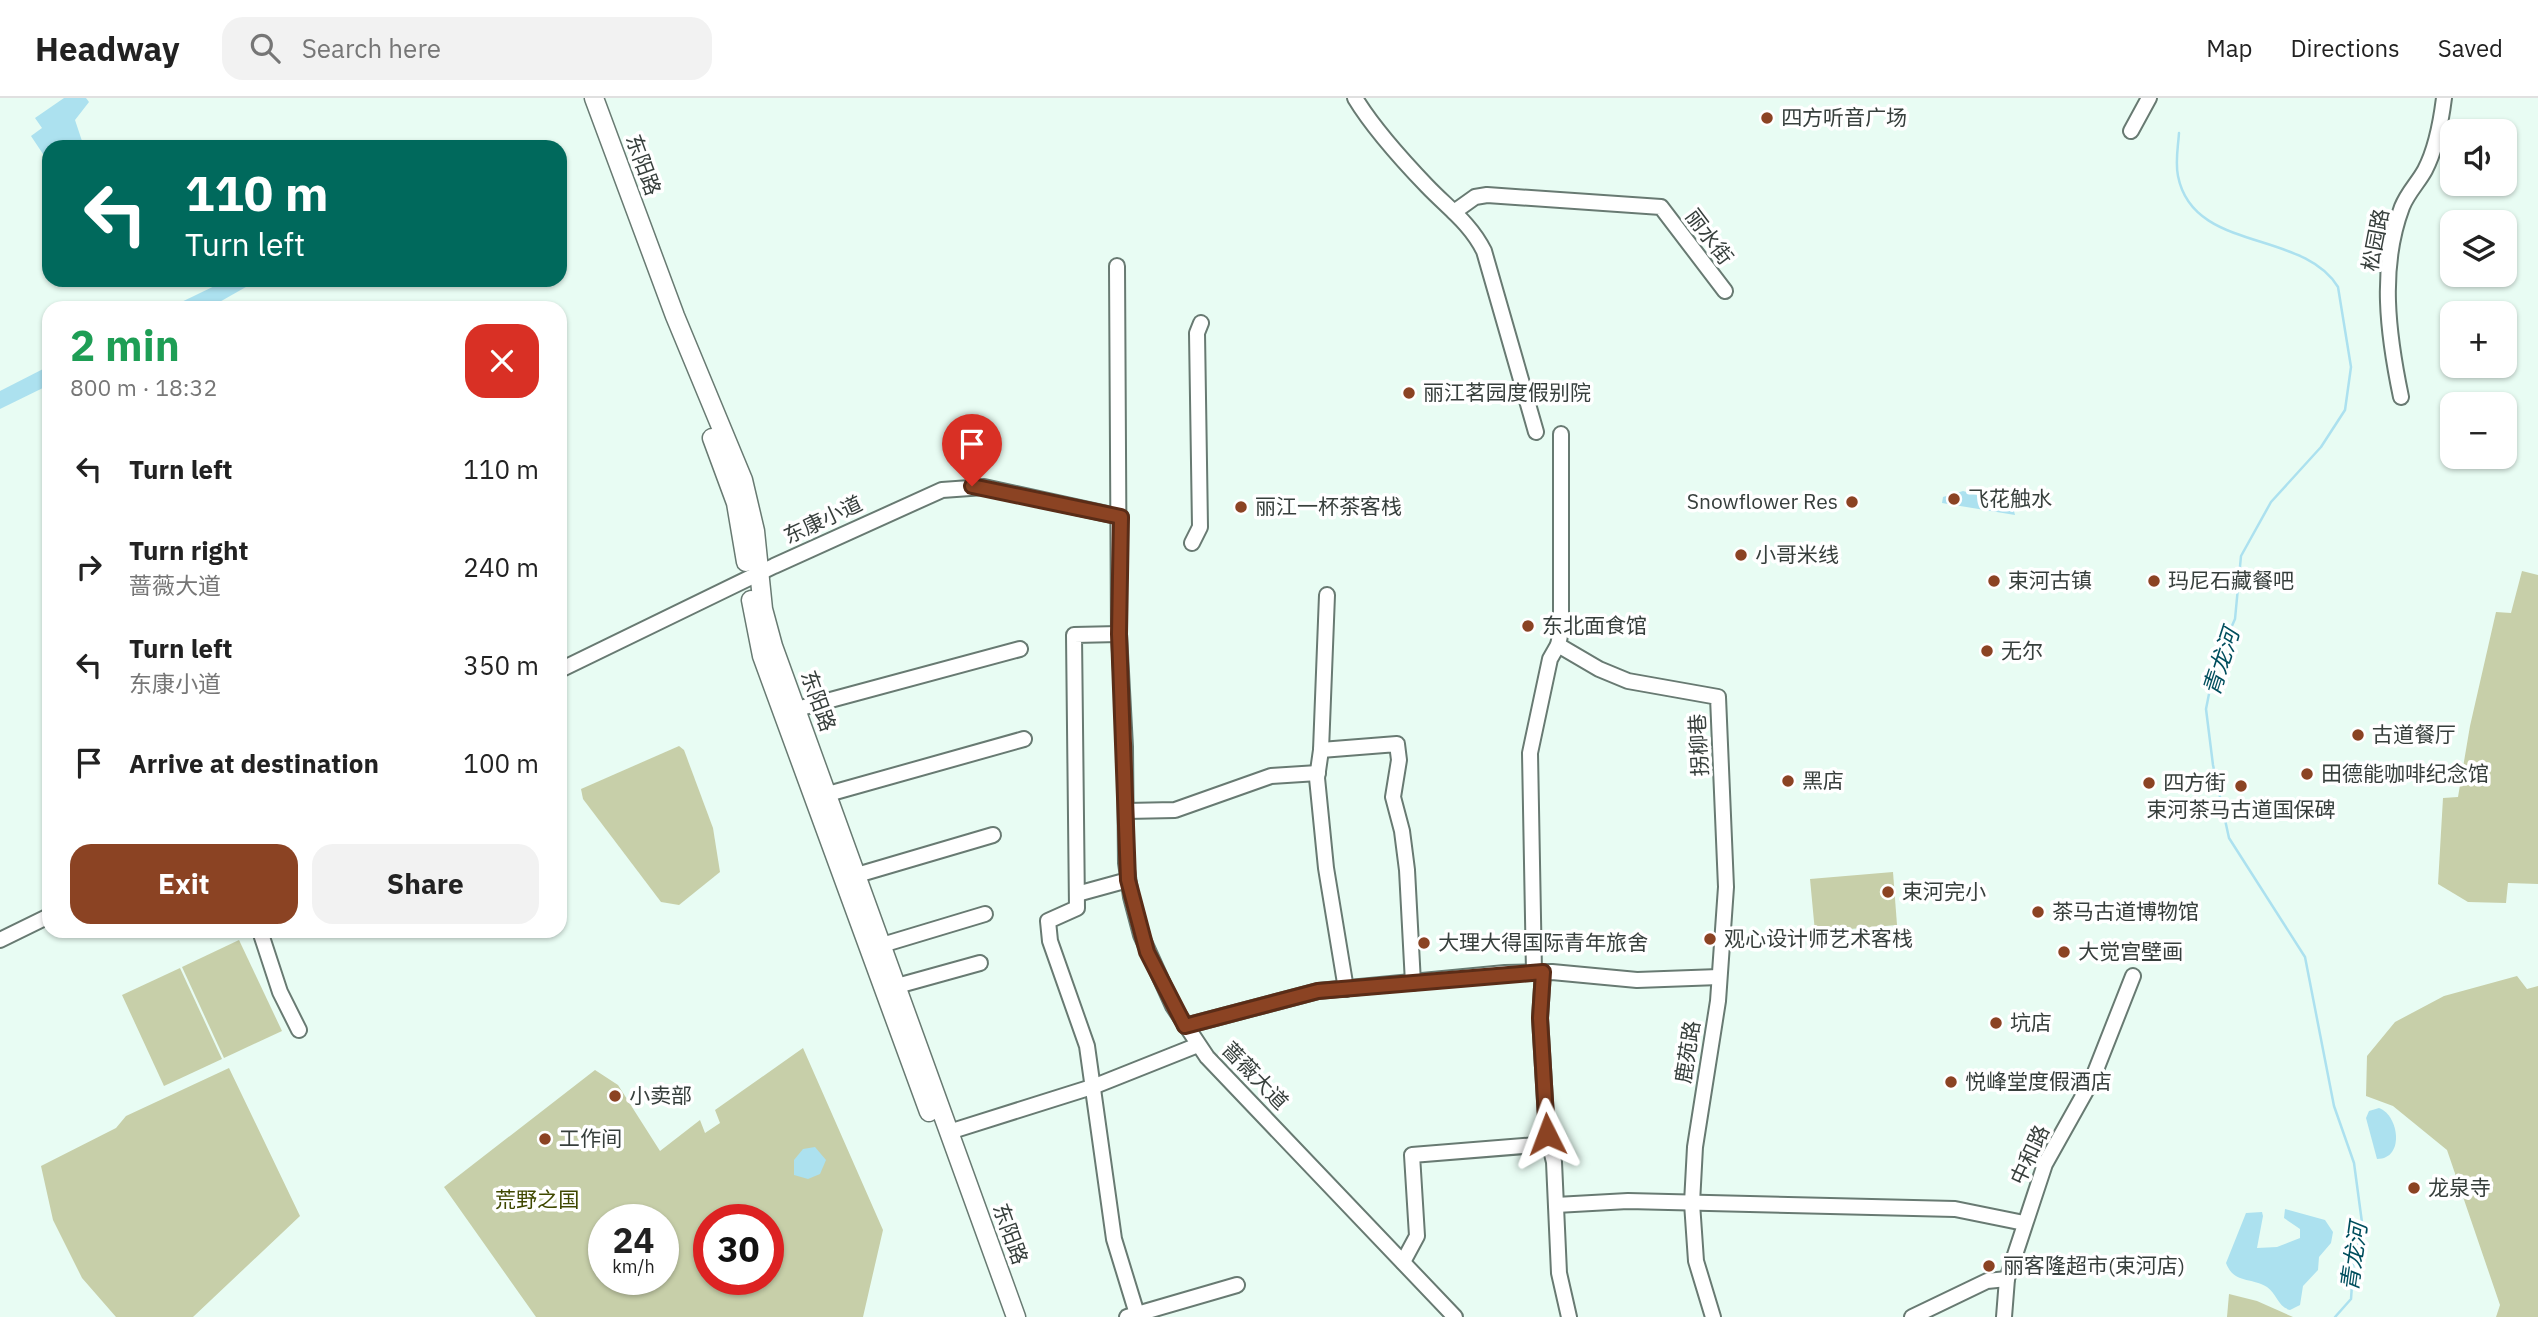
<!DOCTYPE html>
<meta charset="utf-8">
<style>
:root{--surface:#fff;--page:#f2f2f2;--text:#222;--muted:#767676;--line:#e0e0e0;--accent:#8b4323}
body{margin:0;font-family:"IBM Plex Sans","Noto Sans SC",sans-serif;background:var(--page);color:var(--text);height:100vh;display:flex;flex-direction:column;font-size:26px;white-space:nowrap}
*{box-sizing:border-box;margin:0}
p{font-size:23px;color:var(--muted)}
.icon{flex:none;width:38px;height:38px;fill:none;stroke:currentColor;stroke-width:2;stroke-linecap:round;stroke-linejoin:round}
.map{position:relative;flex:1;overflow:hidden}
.panel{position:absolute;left:42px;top:203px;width:525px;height:637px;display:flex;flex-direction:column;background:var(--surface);border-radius:21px;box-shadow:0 2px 5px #0004}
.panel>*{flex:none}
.top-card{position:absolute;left:42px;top:42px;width:525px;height:147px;border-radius:21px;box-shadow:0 2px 5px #0004;background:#00695c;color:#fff;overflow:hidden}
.controls{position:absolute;left:2440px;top:21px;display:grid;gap:14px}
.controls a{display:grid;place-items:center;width:77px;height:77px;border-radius:14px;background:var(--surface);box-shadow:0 2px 5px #0004;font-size:35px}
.speed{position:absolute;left:588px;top:1106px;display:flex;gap:14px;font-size:35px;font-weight:700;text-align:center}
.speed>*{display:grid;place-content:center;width:91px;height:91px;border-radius:50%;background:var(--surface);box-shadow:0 2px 5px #0004;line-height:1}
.speed small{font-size:18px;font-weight:400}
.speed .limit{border:10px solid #d22;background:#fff;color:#111}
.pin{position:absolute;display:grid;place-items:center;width:60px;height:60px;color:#fff;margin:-72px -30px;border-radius:50% 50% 50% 0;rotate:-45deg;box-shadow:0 0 7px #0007}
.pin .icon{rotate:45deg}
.me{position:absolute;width:77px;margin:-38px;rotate:357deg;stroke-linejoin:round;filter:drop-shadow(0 0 5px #0008)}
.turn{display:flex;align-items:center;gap:24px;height:147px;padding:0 28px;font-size:32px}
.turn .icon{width:91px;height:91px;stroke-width:2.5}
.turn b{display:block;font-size:49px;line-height:60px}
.round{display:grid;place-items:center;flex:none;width:74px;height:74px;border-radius:21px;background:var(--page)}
.head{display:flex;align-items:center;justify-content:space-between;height:119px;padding:0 28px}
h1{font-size:42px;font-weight:700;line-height:52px;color:#1e9e55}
.primary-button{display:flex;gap:14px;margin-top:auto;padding:14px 28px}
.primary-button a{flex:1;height:80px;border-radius:21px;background:var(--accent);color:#fff;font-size:28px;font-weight:700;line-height:80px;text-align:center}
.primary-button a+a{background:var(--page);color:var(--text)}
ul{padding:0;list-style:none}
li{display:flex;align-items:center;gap:21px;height:98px;padding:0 28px}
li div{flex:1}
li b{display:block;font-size:26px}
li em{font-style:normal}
header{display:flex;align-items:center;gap:42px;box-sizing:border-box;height:98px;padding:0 35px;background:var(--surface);border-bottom:2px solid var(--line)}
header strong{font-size:33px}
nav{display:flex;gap:38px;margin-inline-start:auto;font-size:24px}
.search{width:490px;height:63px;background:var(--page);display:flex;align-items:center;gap:18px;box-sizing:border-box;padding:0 24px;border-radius:21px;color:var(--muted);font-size:26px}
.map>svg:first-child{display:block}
</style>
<header>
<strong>Headway</strong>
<div class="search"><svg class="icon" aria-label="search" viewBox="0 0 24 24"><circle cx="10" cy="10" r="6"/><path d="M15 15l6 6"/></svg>Search here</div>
<nav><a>Map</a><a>Directions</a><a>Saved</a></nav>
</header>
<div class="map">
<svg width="2538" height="1219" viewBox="0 0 2538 1219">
<rect width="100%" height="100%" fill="#e8fcf3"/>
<g fill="#c7cfa9" fill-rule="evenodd">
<path d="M2522,473l16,4v309l-30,-1 -2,20 -38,-1 -30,-18 5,-86 15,-1 12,-71 26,-114 15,1z"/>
<path d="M679,648l5,4 29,78 7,44 -41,33 -18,-3 -78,-103 -2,-10z"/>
<path d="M1893,774l4,53 -82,7 -5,-53z"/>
<path d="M239,842l43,91 -58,27 -42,-91z"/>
<path d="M180,870l42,91 -58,27 -42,-91z"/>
<path d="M2517,878l10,13 11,-3v331h-42l4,-12 -53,-155 -54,-44 -27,-10 1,-40 28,-34 49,-26z"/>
<path d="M803,950l80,182 -20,87h-327l-92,-130 151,-117 23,15 42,66 40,-31 5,13 15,-10 -5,-13zM604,1122h59v59h-59zM709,1122h59v59h-59z"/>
<path d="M229,970l71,148 -107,101h-77l-34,-39 -29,-58 -12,-54 75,-38 10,-12z"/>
<path d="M2229,1196l28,7 36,16h-66z"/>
</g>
<g fill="#ace1ef">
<path d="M64,0h22l3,4 -14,18 9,27h-35v16l-18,-27 11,-8 -7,-10z"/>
<path d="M227,182h31l-49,28h-40z"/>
<path d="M49,268v19l-49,24v-18z"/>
<path d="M1963,393l44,12 6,4 2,8 -73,-12 1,-6z"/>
<path d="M2379,1010c20,7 26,51 -2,51l-11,-41 3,-7z"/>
<path d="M815,1049l11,13 -6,14 -12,5 -14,-4v-15l9,-11z"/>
<path d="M2285,1111l40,11 8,12 -2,11 -12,14 -1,13 -15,16 -3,19 -10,5c-12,-3 -13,-16 -23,-23 -16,-10 -33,-3 -41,-24l20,-50 16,-1 1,4 -6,32 20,-1 23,-9v-9l-16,-11z"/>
</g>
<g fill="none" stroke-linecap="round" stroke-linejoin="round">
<path stroke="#ace1ef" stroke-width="2.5" d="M2179,35c-1,15 -4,29 -1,43 15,77 125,53 160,111l13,80 -6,43 -24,37 -50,55 -30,54 -6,63 -20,45 -9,45 7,56 16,73 76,119 29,149 20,57 9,67 -9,27 -3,42 -16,18"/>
<defs>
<g id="minor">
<path d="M1355,0c17,28 49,64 72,88 21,22 43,37 57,65l52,181"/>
<path d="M2131,33l18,-33"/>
<path d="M1454,114l21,-15 12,-2 174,12 64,84"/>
<path d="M1117,168l2,368 6,113 1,116 5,34 10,38 32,71 34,51 248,260"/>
<path d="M2401,299c-13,-62 -22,-129 1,-190 6,-15 16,-24 23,-37 11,-21 16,-48 19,-72"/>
<path d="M1192,445l8,-16 -3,-194 4,-10"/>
<path d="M1327,497l-6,155 -4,28 9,90 20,121"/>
<path d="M1119,536l-45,1 3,273 -29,13 2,20 37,105 27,193 23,75"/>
<path d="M1558,547l41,24 29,12 90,16 8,190 -8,114 -23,146 -3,56 4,58 17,56"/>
<path d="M560,572l214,-104 168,-76 42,-3 137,30"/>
<path d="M797,611l223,-60"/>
<path d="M1321,652l76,-6 2,16 -6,37 9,34 5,39 6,113"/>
<path d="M828,696l196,-55"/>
<path d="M1126,713l49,-1 96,-34 47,-3"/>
<path d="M857,777l136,-40"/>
<path d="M1077,796l51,-14"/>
<path d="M260,833l20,61 19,38"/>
<path d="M0,842l49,-24"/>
<path d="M882,847l103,-31"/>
<path d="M1534,874l-4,-219 20,-94 8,-14 3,-14v-197"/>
<path d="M1543,874l-3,46 7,116 7,28 5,111 10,44"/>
<path d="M897,888l83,-23"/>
<path d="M1185,928l133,-35 187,-18 47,-1 85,8 82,-3"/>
<path d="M949,1034l146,-46 103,-41"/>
<path d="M1556,1107l72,-4 327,8 69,14"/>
<path d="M1403,1164l14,-26 -5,-81 137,-11"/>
<path d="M1127,1219l110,-32"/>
<path d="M1912,1219l75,-36 20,-2"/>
<path d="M2004,1219l3,-38 38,-115 47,-84 41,-104"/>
</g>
<g id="major">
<path d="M594,0l81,218 68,164 12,51 8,78 10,37 243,671"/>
<path d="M712,340l24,65 10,59"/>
<path d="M751,502l11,56 167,456"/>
</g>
</defs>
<use href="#minor" stroke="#687a72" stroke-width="18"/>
<use href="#major" stroke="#687a72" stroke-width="21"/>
<use href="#minor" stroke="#fff" stroke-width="14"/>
<use href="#major" stroke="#fff" stroke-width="18"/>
</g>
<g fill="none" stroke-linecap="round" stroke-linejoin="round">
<defs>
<path id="route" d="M972,388l149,31 -2,117 9,246 19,72 38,74 133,-35 225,-19 -3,46 7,116"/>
</defs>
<use href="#route" stroke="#5a2c17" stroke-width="18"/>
<use href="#route" stroke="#8b4323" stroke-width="12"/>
</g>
<g fill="#8b4323" stroke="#fff" stroke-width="2.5">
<circle cx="1767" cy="20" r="7"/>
<circle cx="1409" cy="295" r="7"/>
<circle cx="1954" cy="401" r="7"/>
<circle cx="1852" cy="404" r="7"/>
<circle cx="1241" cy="409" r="7"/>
<circle cx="1741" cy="457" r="7"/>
<circle cx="1994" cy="483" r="7"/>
<circle cx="2154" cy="483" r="7"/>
<circle cx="1528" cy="528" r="7"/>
<circle cx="1987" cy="553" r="7"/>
<circle cx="2358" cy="637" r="7"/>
<circle cx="2307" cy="676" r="7"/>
<circle cx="1788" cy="683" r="7"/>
<circle cx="2149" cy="685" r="7"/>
<circle cx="2241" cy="688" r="7"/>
<circle cx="1888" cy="794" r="7"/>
<circle cx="2038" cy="814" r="7"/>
<circle cx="1710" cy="841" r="7"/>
<circle cx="1424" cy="845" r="7"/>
<circle cx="2064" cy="854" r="7"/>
<circle cx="1996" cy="925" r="7"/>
<circle cx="1951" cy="984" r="7"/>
<circle cx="615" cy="998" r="7"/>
<circle cx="545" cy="1041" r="7"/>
<circle cx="2414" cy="1090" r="7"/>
<circle cx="1989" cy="1168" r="7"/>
</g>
<g text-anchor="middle" stroke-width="7" stroke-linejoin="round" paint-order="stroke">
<g font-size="21" fill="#373f3c" stroke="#fff" text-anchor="start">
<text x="1781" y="27">四方听音广场</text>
<text x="1423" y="302">丽江茗园度假别院</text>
<text x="1968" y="408">飞花触水</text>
<text x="1838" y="411" text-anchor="end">Snowflower Res</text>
<text x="1255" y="416">丽江一杯茶客栈</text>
<text x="1755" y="464">小哥米线</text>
<text x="2008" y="490">束河古镇</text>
<text x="2168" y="490">玛尼石藏餐吧</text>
<text x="1542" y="535">东北面食馆</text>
<text x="2001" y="560">无尔</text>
<text x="2372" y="644">古道餐厅</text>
<text x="2321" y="683">田德能咖啡纪念馆</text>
<text x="1802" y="690">黑店</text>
<text x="2163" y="692">四方街</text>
<text x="2241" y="719" text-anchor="middle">束河茶马古道国保碑</text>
<text x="1902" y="801">束河完小</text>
<text x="2052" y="821">茶马古道博物馆</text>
<text x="1724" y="848">观心设计师艺术客栈</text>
<text x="1438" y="852">大理大得国际青年旅舍</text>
<text x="2078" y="861">大觉宫壁画</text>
<text x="2010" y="932">坑店</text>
<text x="1965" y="991">悦峰堂度假酒店</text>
<text x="629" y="1005">小卖部</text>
<text x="559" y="1048">工作间</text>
<text x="2428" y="1097">龙泉寺</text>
<text x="2003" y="1175">丽客隆超市(束河店)</text>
</g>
<g font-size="21" fill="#373f3c" stroke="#fff">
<text transform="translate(643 67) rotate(70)" y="7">东阳路</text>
<text transform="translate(1709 139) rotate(53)" y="7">丽水街</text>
<text transform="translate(2376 142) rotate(-79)" y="7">松园路</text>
<text transform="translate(823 422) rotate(-25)" y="7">东康小道</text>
<text transform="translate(818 603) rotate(70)" y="7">东阳路</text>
<text transform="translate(1699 647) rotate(-93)" y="7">拐柳巷</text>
<text transform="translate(1688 954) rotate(-81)" y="7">鹿苑路</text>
<text transform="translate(1255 978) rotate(46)" y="7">蔷薇大道</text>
<text transform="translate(2030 1057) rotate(-65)" y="7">中和路</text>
<text transform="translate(1010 1136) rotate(70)" y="7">东阳路</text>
</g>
<g font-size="21" fill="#3f4800" stroke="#fff">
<text x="537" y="1109">荒野之国</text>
</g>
<g font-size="23" font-style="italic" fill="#004e5d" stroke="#fff">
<text transform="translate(2221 564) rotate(-72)" y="8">青龙河</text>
<text transform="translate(2354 1159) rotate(-82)" y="8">青龙河</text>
</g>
</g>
</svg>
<div class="controls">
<a><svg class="icon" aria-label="sound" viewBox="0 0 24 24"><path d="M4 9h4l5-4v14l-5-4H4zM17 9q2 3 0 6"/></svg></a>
<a><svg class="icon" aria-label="layers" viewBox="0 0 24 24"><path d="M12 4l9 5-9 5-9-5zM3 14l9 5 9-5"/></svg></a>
<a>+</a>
<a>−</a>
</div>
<div class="speed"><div>24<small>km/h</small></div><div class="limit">30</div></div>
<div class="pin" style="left:972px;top:388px;background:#d93025"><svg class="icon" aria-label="arrive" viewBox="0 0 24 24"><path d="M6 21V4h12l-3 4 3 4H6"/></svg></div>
<svg class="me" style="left:1547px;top:1036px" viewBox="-20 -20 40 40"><path d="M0-17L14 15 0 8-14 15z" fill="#8b4323" stroke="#fff" stroke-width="4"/></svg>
<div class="top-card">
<div class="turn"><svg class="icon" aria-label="left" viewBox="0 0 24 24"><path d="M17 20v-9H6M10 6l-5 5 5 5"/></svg><div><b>110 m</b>Turn left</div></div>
</div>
<section class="panel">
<div class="head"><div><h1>2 min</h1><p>800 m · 18:32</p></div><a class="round" style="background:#d93025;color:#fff"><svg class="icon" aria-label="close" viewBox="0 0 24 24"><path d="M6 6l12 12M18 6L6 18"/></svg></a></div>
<ul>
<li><svg class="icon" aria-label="left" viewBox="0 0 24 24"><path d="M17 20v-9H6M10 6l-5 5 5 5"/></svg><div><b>Turn left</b></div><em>110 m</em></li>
<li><svg class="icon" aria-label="right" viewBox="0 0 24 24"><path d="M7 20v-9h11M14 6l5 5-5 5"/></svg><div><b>Turn right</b><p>蔷薇大道</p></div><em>240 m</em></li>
<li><svg class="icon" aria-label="left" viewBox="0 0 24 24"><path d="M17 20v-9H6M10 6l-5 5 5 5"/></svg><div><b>Turn left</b><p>东康小道</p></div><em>350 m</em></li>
<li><svg class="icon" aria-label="arrive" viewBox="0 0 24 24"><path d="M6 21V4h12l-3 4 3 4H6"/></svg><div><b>Arrive at destination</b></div><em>100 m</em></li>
</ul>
<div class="primary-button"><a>Exit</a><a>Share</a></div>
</section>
</div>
